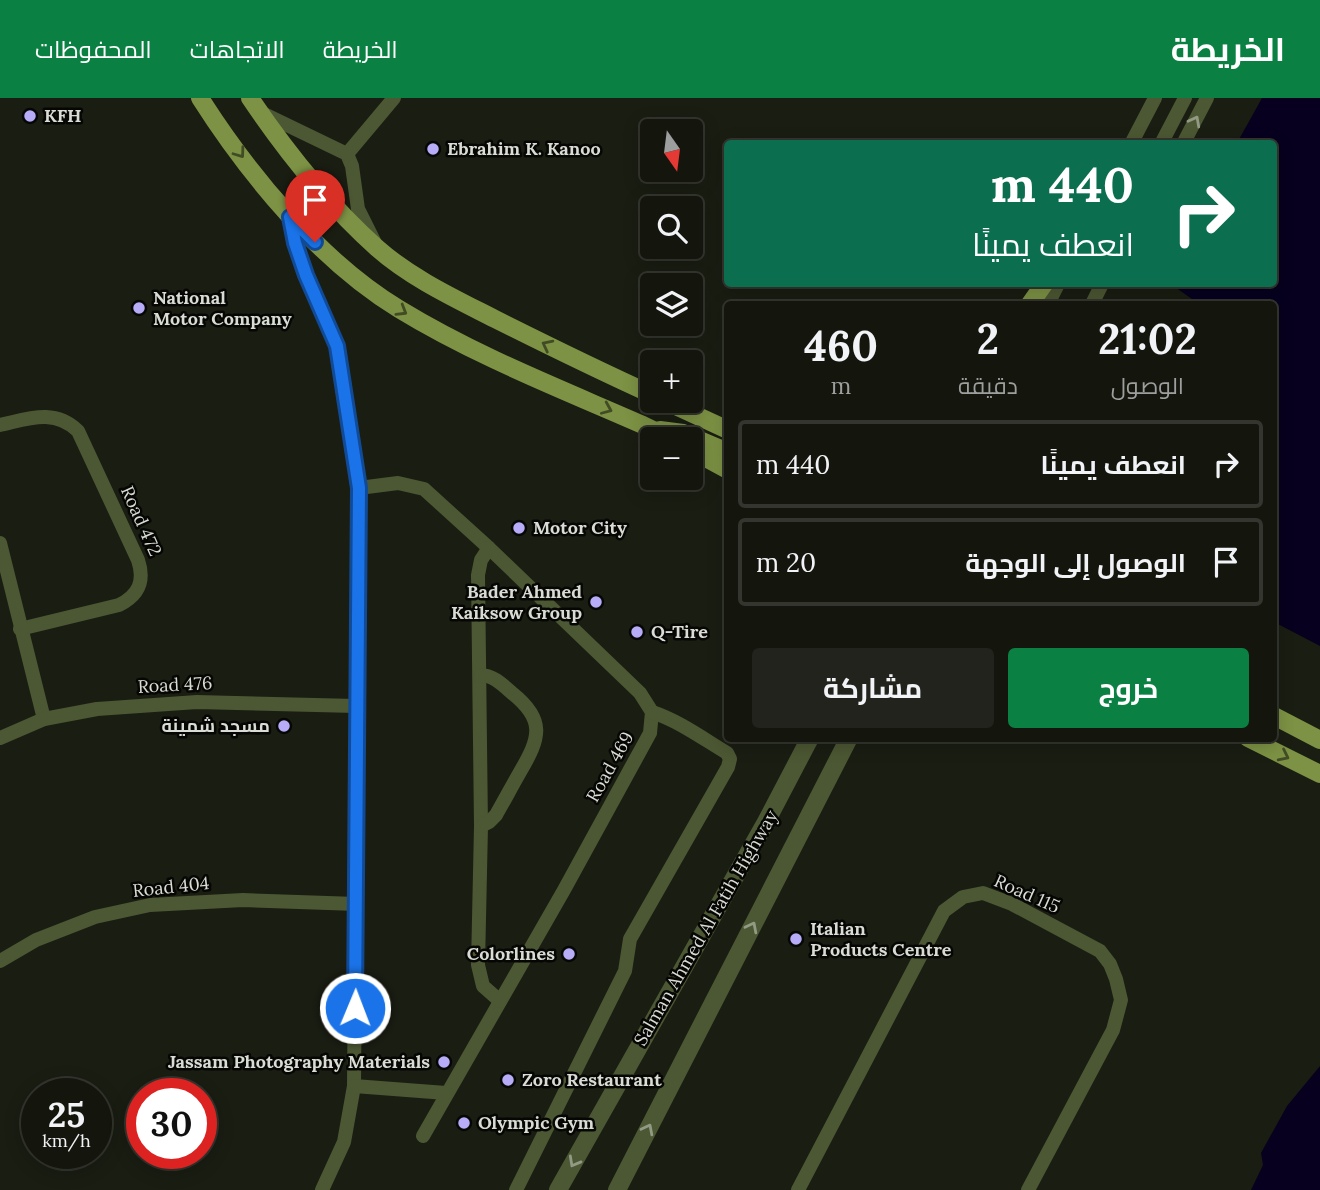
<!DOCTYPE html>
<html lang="ar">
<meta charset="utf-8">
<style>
:root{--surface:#14160e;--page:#21231c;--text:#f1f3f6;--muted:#9d9f9e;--line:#33352e;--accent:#0b8043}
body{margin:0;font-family:Lora,Cairo,serif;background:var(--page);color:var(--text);direction:rtl;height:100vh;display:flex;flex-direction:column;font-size:26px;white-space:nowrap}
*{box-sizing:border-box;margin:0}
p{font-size:23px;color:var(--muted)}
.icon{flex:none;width:38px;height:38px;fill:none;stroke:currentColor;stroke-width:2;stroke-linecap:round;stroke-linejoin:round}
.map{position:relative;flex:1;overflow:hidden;direction:ltr}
.details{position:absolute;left:724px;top:203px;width:553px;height:441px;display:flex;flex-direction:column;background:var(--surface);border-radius:7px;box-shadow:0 4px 18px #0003,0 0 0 2px var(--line);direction:rtl}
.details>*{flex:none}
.hud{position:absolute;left:724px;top:42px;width:553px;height:147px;border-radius:7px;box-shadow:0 4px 18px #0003,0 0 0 2px var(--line);direction:rtl;background:#0b6e4f;color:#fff;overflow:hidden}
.needle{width:46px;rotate:166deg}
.fabs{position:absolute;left:640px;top:21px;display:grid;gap:14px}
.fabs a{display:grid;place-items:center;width:63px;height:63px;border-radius:7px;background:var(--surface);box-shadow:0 4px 18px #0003,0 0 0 2px var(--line);font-size:35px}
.speed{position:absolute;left:21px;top:980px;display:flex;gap:14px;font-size:35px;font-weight:700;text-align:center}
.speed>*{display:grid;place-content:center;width:91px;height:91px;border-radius:50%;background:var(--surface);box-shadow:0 4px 18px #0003,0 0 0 2px var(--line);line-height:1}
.speed small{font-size:18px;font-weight:400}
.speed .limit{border:10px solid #d22;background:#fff;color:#111}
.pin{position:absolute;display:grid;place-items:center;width:60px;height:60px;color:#fff;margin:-72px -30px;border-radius:50% 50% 50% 0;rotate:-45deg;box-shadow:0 0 7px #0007}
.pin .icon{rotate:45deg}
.me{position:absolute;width:77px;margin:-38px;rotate:1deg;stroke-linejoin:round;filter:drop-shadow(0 0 5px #0008)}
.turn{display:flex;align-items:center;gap:24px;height:147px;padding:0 28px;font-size:32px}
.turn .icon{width:91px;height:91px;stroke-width:2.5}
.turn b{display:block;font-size:49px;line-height:60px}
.eta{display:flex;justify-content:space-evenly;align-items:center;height:119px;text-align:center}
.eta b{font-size:42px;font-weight:700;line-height:49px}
.cta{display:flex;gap:14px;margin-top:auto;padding:14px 28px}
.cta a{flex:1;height:80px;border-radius:7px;background:var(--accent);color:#fff;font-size:28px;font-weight:700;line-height:80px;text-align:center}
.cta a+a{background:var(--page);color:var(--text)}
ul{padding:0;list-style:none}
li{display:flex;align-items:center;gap:21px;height:88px;margin:0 14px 10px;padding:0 14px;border:4px solid var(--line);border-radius:7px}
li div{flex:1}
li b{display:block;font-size:26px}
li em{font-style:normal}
header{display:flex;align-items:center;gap:42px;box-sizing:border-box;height:98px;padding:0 35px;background:var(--accent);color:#fff}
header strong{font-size:33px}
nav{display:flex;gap:38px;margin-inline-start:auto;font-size:24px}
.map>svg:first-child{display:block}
</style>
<header>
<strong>الخريطة</strong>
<nav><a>الخريطة</a><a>الاتجاهات</a><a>المحفوظات</a></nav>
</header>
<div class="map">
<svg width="1320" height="1092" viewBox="0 0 1320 1092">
<rect width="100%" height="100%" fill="#1a1d12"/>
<g fill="#07001f">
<path d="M1262,0h58v548l-46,-24v-318h-75l-24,-17 1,-3h98v-140l-37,-1z"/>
<path d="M1320,968v124h-69l12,-25 -2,-12 26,-47z"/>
</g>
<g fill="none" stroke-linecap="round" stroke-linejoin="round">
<g stroke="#4c5733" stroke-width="14">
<path d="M260,14l87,42 5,12 6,43 16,32"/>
<path d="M1131,46l24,-46"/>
<path d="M1161,46l24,-46"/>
<path d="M1183,46l24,-46"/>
<path d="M347,56l47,-56"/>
<path d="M290,119l5,25 11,33 31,71 22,142 -5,598 -10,56 -22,48"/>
<path d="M1048,206l10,-20"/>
<path d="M1092,206l10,-20"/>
<path d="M0,327c28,-6 54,-17 78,6l60,129c7,21 1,35 -19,45l-99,24"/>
<path d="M359,390l39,-5 26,6 65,59 151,145 12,19 -2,21 -86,157 -141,246"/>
<path d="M0,445l44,176"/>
<path d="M489,450l-8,12 -3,15 3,251 -3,139 5,21 17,15"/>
<path d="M480,577c13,0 22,9 32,18 34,27 28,45 8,79 -8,14 -16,29 -24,43l-7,7 -8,4"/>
<path d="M0,640l44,-19 53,-10 100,-7 159,4"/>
<path d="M0,863l36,-21 59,-23 55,-12 93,-5 114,4"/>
<path d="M354,988l92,7"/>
<path d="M516,1092l109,-219 5,-32 98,-172 2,-8 -3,-6c-25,-15 -48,-32 -75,-41"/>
<path d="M798,1092l146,-279 19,-14 20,-4 29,11 88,47 10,13 6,15 5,21 -8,30 -85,160"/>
</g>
<g stroke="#4c5733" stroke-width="18">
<path d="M558,1092l208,-368 44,-84"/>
<path d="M617,1092l232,-452"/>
</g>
<g stroke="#7d9244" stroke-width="18">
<path d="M200,0c49,77 120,163 199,211 77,47 162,80 244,116l29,14"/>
<path d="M250,0c37,55 78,106 127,150 34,30 77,50 118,71 52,26 105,52 158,76"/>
<path d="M1030,206l14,-20"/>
<path d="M665,303l63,29"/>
<path d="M660,332l23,3 45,19"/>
<path d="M691,352l37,20"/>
<path d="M1274,618l46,24"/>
<path d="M1248,640l72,36"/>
</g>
</g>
<defs><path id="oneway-chevron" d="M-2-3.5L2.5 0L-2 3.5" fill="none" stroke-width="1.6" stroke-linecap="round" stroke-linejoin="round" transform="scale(1.75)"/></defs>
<g stroke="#929a84">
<use href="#oneway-chevron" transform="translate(1195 23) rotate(-62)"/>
<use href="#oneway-chevron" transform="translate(752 829) rotate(-63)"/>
<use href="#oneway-chevron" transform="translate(648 1031) rotate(-63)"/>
<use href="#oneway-chevron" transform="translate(574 1064) rotate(119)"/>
</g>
<g stroke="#424c24">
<use href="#oneway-chevron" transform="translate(240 55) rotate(54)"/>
<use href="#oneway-chevron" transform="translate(402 213) rotate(31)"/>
<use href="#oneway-chevron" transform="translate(547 247) rotate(-153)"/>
<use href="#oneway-chevron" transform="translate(607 311) rotate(23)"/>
<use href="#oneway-chevron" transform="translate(1284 658) rotate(26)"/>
</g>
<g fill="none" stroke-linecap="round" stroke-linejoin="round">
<defs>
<path id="route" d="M315,144l-25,-25 5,26 11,32 31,71 22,142 -4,520"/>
</defs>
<use href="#route" stroke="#114b97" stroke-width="18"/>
<use href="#route" stroke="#1a73e8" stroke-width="12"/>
</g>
<g fill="#b6acf8" stroke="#060704" stroke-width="2.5">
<circle cx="30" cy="18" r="7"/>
<circle cx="433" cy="51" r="7"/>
<circle cx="139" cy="210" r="7"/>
<circle cx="519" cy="430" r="7"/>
<circle cx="596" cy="504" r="7"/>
<circle cx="637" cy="534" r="7"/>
<circle cx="284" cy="628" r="7"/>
<circle cx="796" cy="841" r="7"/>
<circle cx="569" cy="856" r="7"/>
<circle cx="444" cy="964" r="7"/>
<circle cx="508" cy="982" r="7"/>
<circle cx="464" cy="1025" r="7"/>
</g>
<g text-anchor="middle" stroke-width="5" stroke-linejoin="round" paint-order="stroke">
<g font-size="18" font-weight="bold" fill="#d9dcd4" stroke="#060704" text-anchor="start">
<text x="44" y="24">KFH</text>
<text x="447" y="57">Ebrahim K. Kanoo</text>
<text x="153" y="206">National<tspan x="153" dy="21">Motor Company</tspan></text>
<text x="533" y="436">Motor City</text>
<text x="582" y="500" text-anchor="end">Bader Ahmed<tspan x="582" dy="21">Kaiksow Group</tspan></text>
<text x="651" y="540">Q-Tire</text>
<text x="270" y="634" text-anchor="end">مسجد شمينة</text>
<text x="810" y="837">Italian<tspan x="810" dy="21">Products Centre</tspan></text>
<text x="555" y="862" text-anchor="end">Colorlines</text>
<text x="430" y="970" text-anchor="end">Jassam Photography Materials</text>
<text x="522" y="988">Zoro Restaurant</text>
<text x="478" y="1031">Olympic Gym</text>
</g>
<g font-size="18" fill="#d9dcd4" stroke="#060704">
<text transform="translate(141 423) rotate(66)" y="6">Road 472</text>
<text transform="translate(175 587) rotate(-3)" y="6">Road 476</text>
<text transform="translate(610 669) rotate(-61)" y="6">Road 469</text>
<text transform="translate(171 789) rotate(-6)" y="6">Road 404</text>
<text transform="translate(1027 796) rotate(24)" y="6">Road 115</text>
<text transform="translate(706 830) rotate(-60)" y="6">Salman Ahmed Al Fatih Highway</text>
</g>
</g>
</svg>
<div class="fabs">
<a><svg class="needle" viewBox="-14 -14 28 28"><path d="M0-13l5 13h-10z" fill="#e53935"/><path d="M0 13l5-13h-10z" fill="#9d9f9e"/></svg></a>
<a><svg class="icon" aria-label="search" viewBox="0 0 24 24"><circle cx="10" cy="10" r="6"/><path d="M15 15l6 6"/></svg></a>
<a><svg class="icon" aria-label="layers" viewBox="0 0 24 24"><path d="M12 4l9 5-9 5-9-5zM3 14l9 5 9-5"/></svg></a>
<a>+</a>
<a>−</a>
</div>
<div class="speed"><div>25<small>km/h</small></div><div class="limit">30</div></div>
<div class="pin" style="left:315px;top:144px;background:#d93025"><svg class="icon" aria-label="arrive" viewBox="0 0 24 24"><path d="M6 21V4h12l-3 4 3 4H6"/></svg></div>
<svg class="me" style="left:355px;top:910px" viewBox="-20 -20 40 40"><circle r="17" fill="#1a73e8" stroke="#fff" stroke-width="3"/><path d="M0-11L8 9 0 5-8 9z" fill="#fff"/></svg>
<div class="hud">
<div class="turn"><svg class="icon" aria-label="right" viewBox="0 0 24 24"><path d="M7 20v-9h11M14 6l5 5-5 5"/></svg><div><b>440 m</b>انعطف يمينًا</div></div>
</div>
<section class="details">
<div class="eta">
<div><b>21:02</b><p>الوصول</p></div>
<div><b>2</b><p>دقيقة</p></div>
<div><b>460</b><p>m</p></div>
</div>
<ul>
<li><svg class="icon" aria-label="right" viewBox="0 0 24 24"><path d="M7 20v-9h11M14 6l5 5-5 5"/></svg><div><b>انعطف يمينًا</b></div><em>440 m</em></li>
<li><svg class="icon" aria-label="arrive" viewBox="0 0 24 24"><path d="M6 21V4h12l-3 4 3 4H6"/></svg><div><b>الوصول إلى الوجهة</b></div><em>20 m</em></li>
</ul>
<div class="cta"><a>خروج</a><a>مشاركة</a></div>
</section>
</div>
